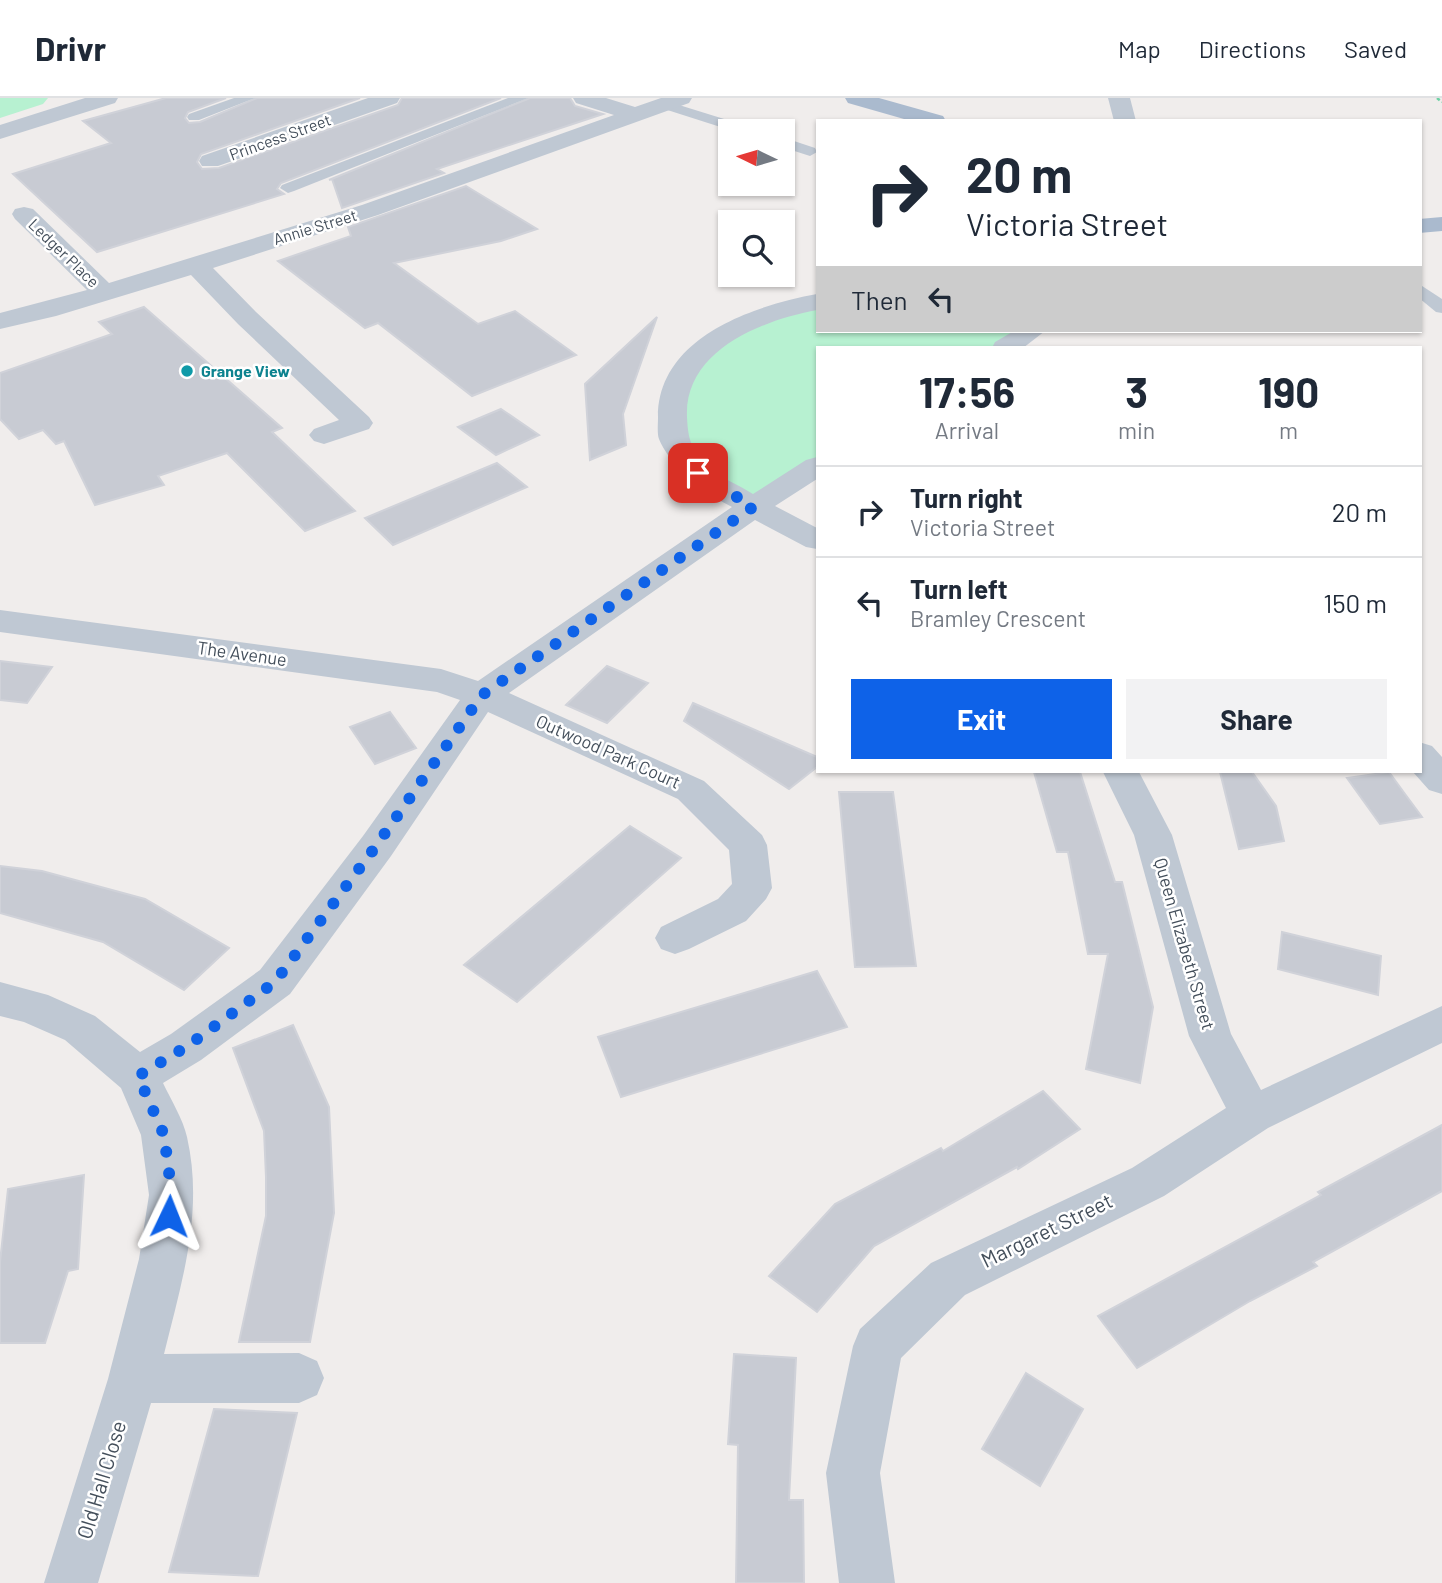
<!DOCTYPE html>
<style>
:root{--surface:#fff;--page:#f2f2f3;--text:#1f2937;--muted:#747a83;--line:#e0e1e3;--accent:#0e62e8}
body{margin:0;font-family:Barlow,sans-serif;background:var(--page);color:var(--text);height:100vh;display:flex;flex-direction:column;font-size:26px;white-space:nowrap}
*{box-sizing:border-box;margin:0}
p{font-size:23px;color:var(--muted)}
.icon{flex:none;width:38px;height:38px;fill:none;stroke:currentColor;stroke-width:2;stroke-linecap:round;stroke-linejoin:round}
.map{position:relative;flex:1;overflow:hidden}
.details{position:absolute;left:816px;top:248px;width:606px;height:427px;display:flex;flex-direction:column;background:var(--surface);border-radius:0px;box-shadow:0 2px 5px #0004}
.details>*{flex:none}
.hud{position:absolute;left:816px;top:21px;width:606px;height:214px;border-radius:0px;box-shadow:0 2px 5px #0004;background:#fff;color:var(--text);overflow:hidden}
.needle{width:46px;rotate:275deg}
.tools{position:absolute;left:718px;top:21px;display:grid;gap:14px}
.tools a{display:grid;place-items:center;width:77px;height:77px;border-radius:0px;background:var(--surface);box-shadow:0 2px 5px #0004;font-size:35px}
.pin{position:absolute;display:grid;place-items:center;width:60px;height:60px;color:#fff;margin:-30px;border-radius:14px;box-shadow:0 4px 10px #0006}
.me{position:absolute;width:77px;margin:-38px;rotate:2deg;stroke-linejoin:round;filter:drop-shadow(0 0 5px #0008)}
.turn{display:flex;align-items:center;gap:24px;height:147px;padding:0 35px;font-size:32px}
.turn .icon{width:91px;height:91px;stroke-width:2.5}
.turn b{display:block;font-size:49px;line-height:60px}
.then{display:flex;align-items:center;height:66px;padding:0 35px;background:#0003;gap:14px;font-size:26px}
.eta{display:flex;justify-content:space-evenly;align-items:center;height:119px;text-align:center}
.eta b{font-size:42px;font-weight:700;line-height:49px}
.button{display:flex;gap:14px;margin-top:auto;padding:14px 35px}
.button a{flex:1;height:80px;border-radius:0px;background:var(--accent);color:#fff;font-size:28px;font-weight:700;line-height:80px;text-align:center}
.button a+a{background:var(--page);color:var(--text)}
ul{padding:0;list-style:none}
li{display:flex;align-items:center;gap:21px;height:91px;padding:0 35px;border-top:2px solid var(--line)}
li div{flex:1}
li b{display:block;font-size:26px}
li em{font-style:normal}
header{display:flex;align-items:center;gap:42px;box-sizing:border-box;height:98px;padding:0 35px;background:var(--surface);border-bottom:2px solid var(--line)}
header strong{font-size:33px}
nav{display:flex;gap:38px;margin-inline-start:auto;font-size:24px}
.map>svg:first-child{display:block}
</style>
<header>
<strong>Drivr</strong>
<nav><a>Map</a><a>Directions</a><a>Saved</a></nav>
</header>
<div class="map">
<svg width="1442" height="1485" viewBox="0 0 1442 1485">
<rect width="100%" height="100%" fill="#f0edec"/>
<g fill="#b7f1d1">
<path d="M0,0h48l-5,6 -43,14z"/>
<path d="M817,204v29h203l8,3 -23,14h-188v118l-64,41 -80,-68 16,-76 90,-54z"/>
</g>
<g fill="#c8cbd3" stroke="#d0d2d9" stroke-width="2">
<path d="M166,0h60l-38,14 -3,6 4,5 11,-1 57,-24h103l-159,56 -4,8 5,7 17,-1 179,-63 4,-7h99l-220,85 -4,6 7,5 -187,58 -84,-78 98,-31 -28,-22z"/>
<path d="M530,0h40l5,8 28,8 -166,55 7,4 -102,35 -10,-29 -3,1z"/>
<path d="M466,88l71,43 -36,12 -107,22 84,61 37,-13 61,44 -104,41 -94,-73 -13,5 -87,-67 73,-25 -3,-9z"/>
<path d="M144,209l138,121 -10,4 83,79 -50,20 -78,-78 -69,23 6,9 -69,20 -31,-64 -8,3 -13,-14 -24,9 -19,-20v-46l112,-39 -13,-12z"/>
<path d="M657,219l-34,97 3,31 -36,15 -5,-76z"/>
<path d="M501,311l38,26 -43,20 -38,-28z"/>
<path d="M497,365l30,24 -134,58 -28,-27z"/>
<path d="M0,563l52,6 -25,36 -27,-3z"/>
<path d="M607,568l41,17 -41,40 -41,-18z"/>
<path d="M693,605l124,54v10l-28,22 -105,-68z"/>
<path d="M390,614l26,36 -41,16 -25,-37z"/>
<path d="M1034,674h46l35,110h7l31,125 -13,76 -54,-14 22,-115h-20l-20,-102h-11z"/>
<path d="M1220,674h32l24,34 8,35 -45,8z"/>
<path d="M1389,674l16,22 17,23 -42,7 -33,-46z"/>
<path d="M839,694h54l23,174 -61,1z"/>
<path d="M630,728l51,32 -164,144 -53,-37z"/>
<path d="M0,768l42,5 103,28 84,49 -45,42 -81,-48 -103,-29z"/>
<path d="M1282,834l99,24 -3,39 -100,-26z"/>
<path d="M817,873l30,56 -226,70 -23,-60z"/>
<path d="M293,927l36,82 5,106 -24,129h-71l27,-126v-39l-2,-46 -31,-83z"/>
<path d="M1043,993l37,38 -62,40 -1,-2 -143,79 -57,66 -48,-36 66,-72 106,-56 2,3z"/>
<path d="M1442,1027v66l-129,71 4,4 -67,35 -113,67 -39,-52 223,-121 -3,-3z"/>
<path d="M84,1077l-6,94 -10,2 -23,72h-45v-81l8,-73z"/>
<path d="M734,1256l62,4 -7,142h14l1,83h-68l2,-138 -10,-1z"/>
<path d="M1026,1275l57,36 -43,77 -58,-37z"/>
<path d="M214,1311l83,4 -39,163 -89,-4z"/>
</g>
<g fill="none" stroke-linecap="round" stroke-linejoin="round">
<path stroke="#6ed1a5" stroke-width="2.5" stroke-dasharray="3.5 2.5" stroke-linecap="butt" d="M1437,0l5,4"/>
<g fill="#bfc8d3" fill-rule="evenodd">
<path d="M234,0h21l-56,22h-10l-2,-3 2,-3z"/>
<path d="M508,0h20l-234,93 -6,2 -8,-5 2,-3z"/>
<path d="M663,2l90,28 3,3h-23l-75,-24 -2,-3z"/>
<path d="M782,39l33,11 2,4 -7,4 -28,-9z"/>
<path d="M1419,186l23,15v14l-6,-1 -17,-14z"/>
</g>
<g fill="#bfc8d3" fill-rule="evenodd">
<path d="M368,0h32l-3,5 -179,63h-16l-3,-5 3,-5z"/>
<path d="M573,0h33l29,9 26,-9h31l-3,5 -311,112 -165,53 43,44 113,105 4,6 -4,6 -45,15 -10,-3 -5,-6 5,-6 25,-9 -101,-96 -47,-49 -135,41 -56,13v-16l87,-23 -72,-71 -3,-5 3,-5 9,-2 9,2 76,74 253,-78 252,-90 -38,-12z"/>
<path d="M817,196v16c-54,10 -133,40 -130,107 1,22 4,32 20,48 11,12 32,20 46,29l53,-34 11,-3v22l-42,27 42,22v21l-11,-2 -51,-27 -246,173 195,88 58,54 5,10 5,43 -6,11 -20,22 -57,28 -14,5 -14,-5 -6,-11 6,-11 57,-28 14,-15 -3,-34 -51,-51 -190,-87 -97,144 -101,138 -89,66 -38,23c8,17 20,36 24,54 17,75 -5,144 -23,217l135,-1 18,8 7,17 -7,17 -18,8h-148l-53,180h-54l64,-204 31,-120 10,-64 -8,-60 -20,-47 -56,-48 -41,-18 -24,-6v-34l48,13 47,21 45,36 31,-18 89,-64 103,-134 97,-136 -23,-8 -437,-60v-22l441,59 37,12 254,-174c-14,-8 -34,-16 -46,-28 -6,-6 -24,-31 -27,-40 -2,-5 -1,-15 -1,-21 -1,-80 94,-112 159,-124z"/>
<path d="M1014,233h31l-22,17h-31l3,-6z"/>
<path d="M1419,644l13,4 10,11v37l-13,-4 -16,-18h6z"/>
<path d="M1103,674h36l33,63 59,199 30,56 181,-84v37l-174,85 -104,68 -199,99 -64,63 -21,115 15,110h-56l-13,-110 27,-127 7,-17 71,-66 201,-95 94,-60 -37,-72 -55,-201z"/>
</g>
<g fill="#bfc8d3" fill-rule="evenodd">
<path d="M85,0h33l-3,5 -115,36v-14z"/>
<path d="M1108,0h22l6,23h-22z"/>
</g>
<g fill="#aabace" fill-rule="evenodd">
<path d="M845,0h34l64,18 3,5h-35l-63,-18z"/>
<path d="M1442,119v14l-23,2v-14z"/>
</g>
</g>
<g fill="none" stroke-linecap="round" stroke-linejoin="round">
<path stroke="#0e62e8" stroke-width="12" stroke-dasharray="0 21.6" d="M169,1118l3,-21 -8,-60 -26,-59 48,-29 89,-65 101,-136 106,-151 271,-188 -55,-34"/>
</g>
<circle fill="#0f9aa8" stroke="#fff" stroke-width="2.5" cx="187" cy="273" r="7"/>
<g text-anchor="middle" stroke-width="5" stroke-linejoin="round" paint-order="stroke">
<g font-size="16" fill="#444f5b" stroke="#fff">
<text transform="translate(280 39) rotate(-20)" y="6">Princess Street</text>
<text transform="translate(315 129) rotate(-17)" y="6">Annie Street</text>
<text transform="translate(64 155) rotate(44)" y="6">Ledger Place</text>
</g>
<g font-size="16" font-weight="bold" fill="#0d838f" stroke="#fff" text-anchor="start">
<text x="201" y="279">Grange View</text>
</g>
<g font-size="18" fill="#444f5b" stroke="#fff">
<text transform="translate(242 556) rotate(8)" y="6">The Avenue</text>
<text transform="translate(608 654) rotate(24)" y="6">Outwood Park Court</text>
<text transform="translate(1184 846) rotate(74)" y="6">Queen Elizabeth Street</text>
</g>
<g font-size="21" fill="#444f5b" stroke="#fff">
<text transform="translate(1047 1133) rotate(-26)" y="7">Margaret Street</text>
<text transform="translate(102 1382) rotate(-73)" y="7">Old Hall Close</text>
</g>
</g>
</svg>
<div class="tools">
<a><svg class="needle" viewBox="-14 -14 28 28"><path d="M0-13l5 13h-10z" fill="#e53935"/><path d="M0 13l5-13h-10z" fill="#747a83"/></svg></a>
<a><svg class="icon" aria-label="search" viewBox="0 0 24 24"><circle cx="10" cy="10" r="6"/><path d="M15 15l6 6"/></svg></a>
</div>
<div class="pin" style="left:698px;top:375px;background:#d93025"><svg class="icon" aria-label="arrive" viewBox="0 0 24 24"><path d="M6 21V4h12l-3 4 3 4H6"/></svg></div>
<svg class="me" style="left:169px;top:1118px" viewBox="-20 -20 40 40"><path d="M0-17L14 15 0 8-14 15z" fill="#0e62e8" stroke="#fff" stroke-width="4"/></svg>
<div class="hud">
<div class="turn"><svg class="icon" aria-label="right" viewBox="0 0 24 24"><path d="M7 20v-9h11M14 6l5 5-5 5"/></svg><div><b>20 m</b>Victoria Street</div></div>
<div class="then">Then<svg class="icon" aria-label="left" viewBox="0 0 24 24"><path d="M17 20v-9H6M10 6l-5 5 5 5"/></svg></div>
</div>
<section class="details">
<div class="eta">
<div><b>17:56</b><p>Arrival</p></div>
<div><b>3</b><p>min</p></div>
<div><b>190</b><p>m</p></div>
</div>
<ul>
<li><svg class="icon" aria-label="right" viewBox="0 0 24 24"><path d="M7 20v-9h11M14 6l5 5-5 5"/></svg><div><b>Turn right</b><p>Victoria Street</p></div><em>20 m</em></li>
<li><svg class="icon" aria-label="left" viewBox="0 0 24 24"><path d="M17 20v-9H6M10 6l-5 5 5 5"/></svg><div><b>Turn left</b><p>Bramley Crescent</p></div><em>150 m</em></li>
</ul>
<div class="button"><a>Exit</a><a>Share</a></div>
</section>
</div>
